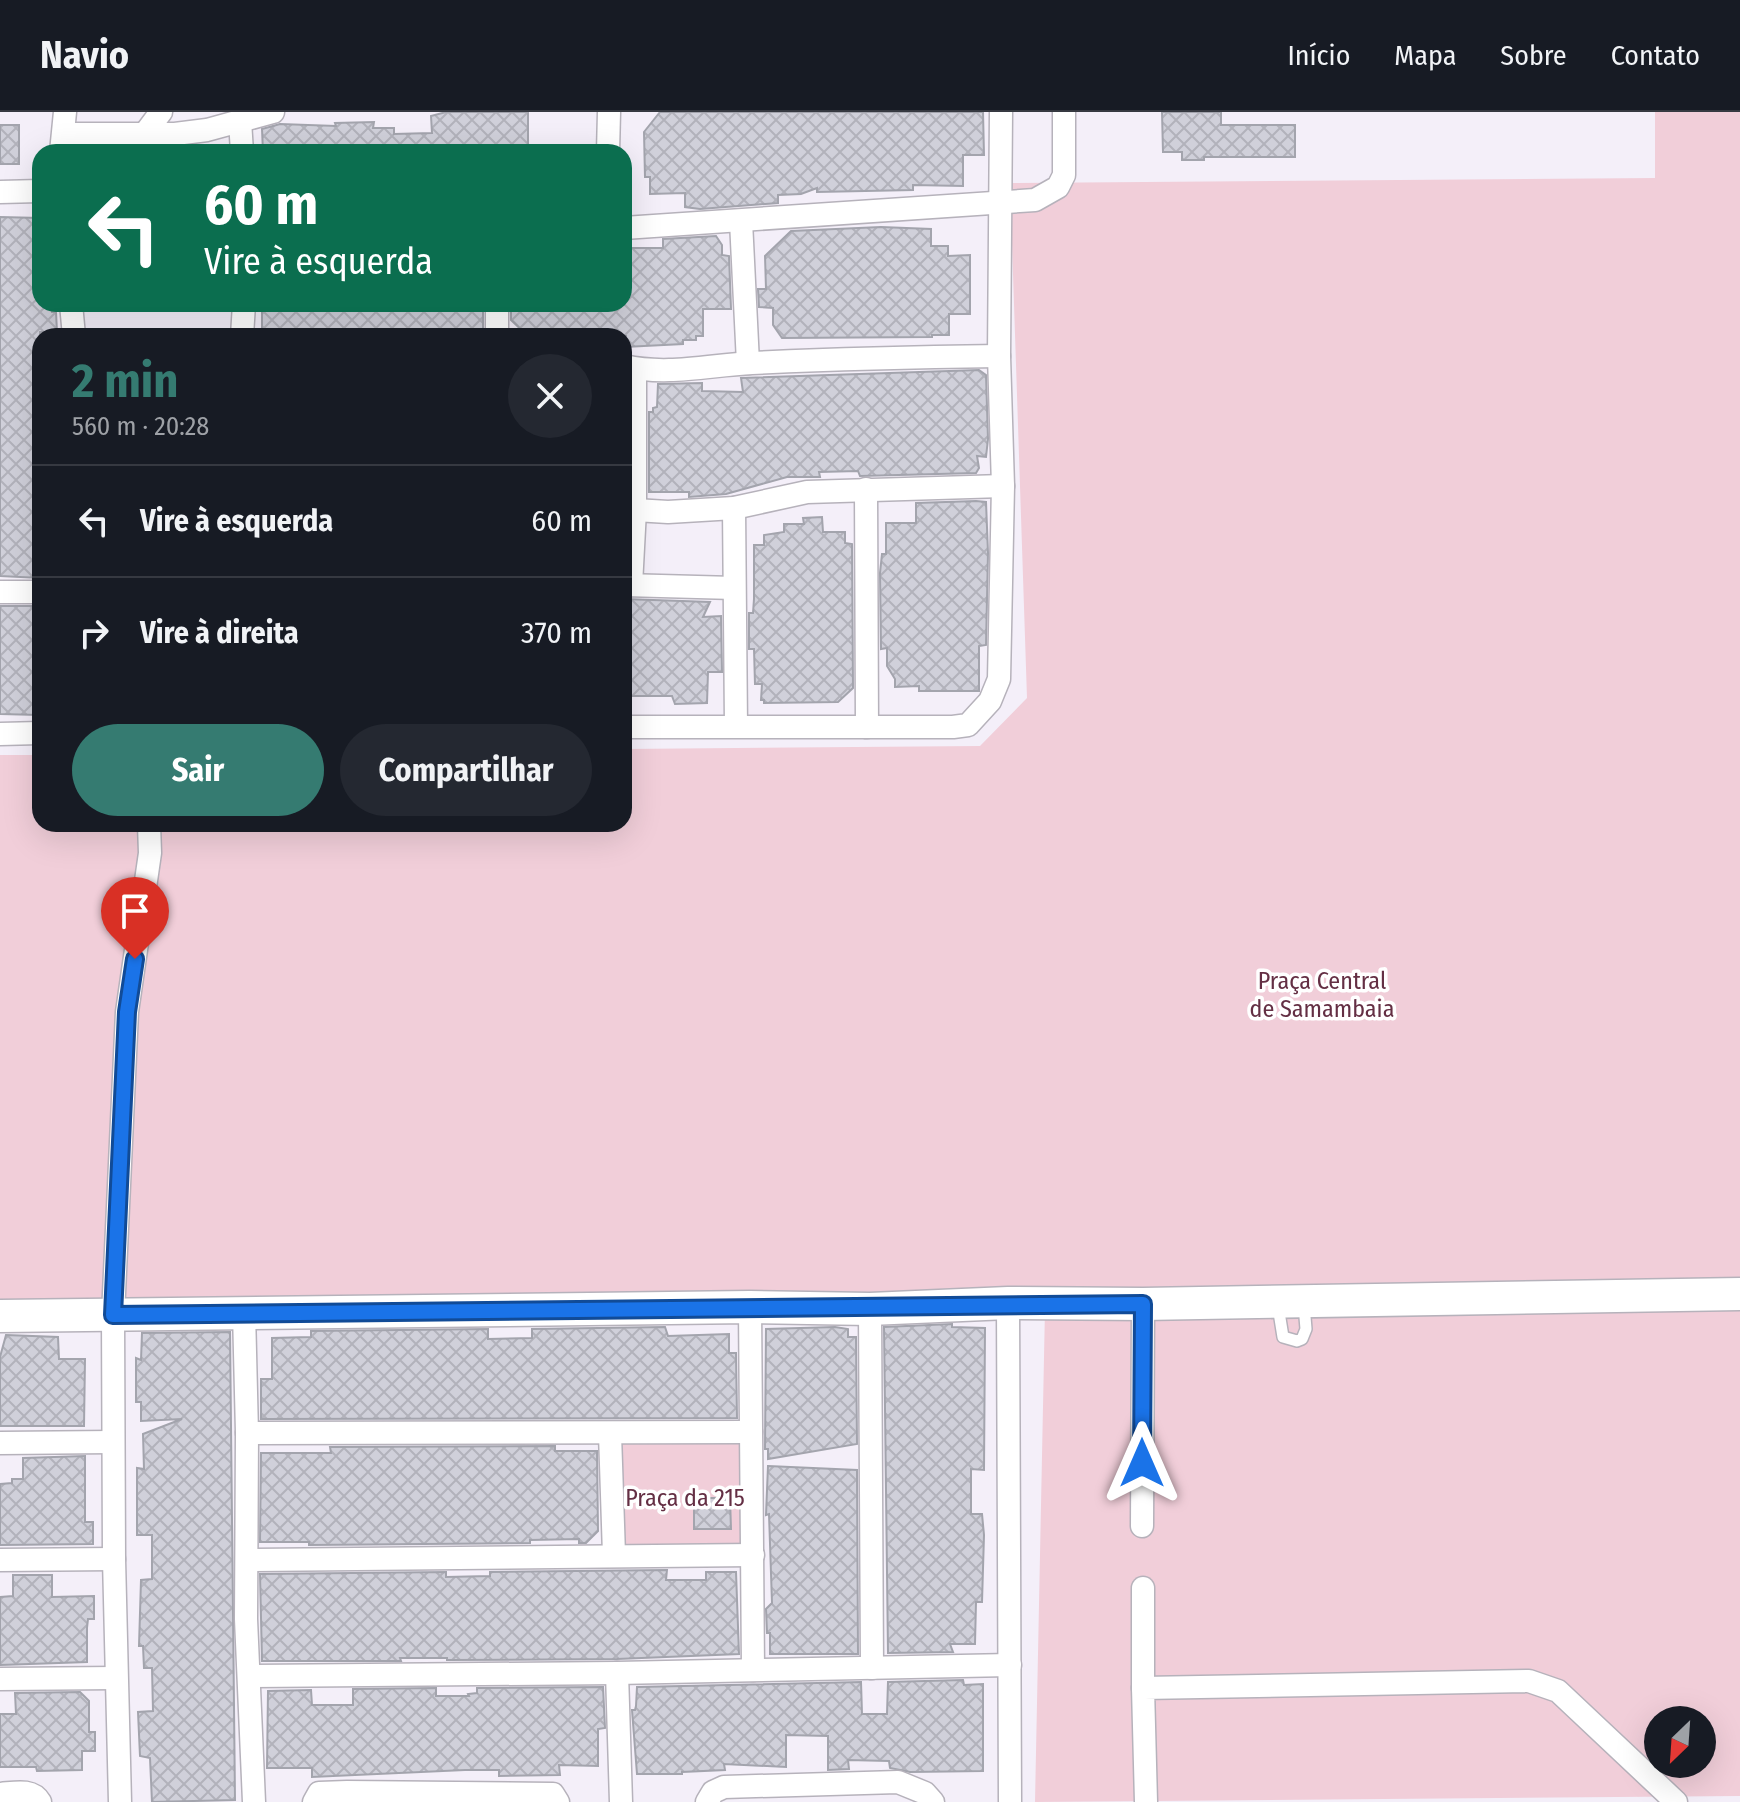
<!DOCTYPE html>
<html lang="pt">
<meta charset="utf-8">
<style>
:root{--surface:#171b24;--page:#242831;--text:#f1f3f6;--muted:#9ea1a6;--line:#363941;--accent:#357b71}
body{margin:0;font-family:"Fira Sans Condensed",sans-serif;background:var(--page);color:var(--text);height:100vh;display:flex;flex-direction:column;font-size:30px;white-space:nowrap}
*{box-sizing:border-box;margin:0}
p{font-size:26px;color:var(--muted)}
.icon{flex:none;width:44px;height:44px;fill:none;stroke:currentColor;stroke-width:2;stroke-linecap:round;stroke-linejoin:round}
.map{position:relative;flex:1;overflow:hidden}
.details{position:absolute;left:32px;top:216px;width:600px;height:504px;display:flex;flex-direction:column;background:var(--surface);border-radius:24px;box-shadow:0 8px 32px #0002}
.details>*{flex:none}
.hud{position:absolute;left:32px;top:32px;width:600px;height:168px;border-radius:24px;box-shadow:0 8px 32px #0002;background:#0b6e4f;color:#fff;overflow:hidden}
.needle{width:52px;rotate:205deg}
.buttons{position:absolute;left:1644px;top:1594px;display:grid;gap:16px}
.buttons a{display:grid;place-items:center;width:72px;height:72px;border-radius:50%;background:var(--surface);box-shadow:0 8px 32px #0002;font-size:40px}
.pin{position:absolute;display:grid;place-items:center;width:68px;height:68px;color:#fff;margin:-82px -34px;border-radius:50% 50% 50% 0;rotate:-45deg;box-shadow:0 0 8px #0007}
.pin .icon{rotate:45deg}
.me{position:absolute;width:88px;margin:-44px;rotate:0deg;stroke-linejoin:round;filter:drop-shadow(0 0 6px #0008)}
.turn{display:flex;align-items:center;gap:28px;height:168px;padding:0 40px;font-size:36px}
.turn .icon{width:104px;height:104px;stroke-width:2.5}
.turn b{display:block;font-size:56px;line-height:68px}
.round{display:grid;place-items:center;flex:none;width:84px;height:84px;border-radius:42px;background:var(--page)}
.head{display:flex;align-items:center;justify-content:space-between;height:136px;padding:0 40px}
h1{font-size:48px;font-weight:700;line-height:60px;color:var(--accent)}
.cta{display:flex;gap:16px;margin-top:auto;padding:16px 40px}
.cta a{flex:1;height:92px;border-radius:48px;background:var(--accent);color:#fff;font-size:32px;font-weight:700;line-height:92px;text-align:center}
.cta a+a{background:var(--page);color:var(--text)}
ul{padding:0;list-style:none}
li{display:flex;align-items:center;gap:24px;height:112px;padding:0 40px;border-top:2px solid var(--line)}
li div{flex:1}
li b{display:block;font-size:30px}
li em{font-style:normal}
header{display:flex;align-items:center;gap:48px;box-sizing:border-box;height:112px;padding:0 40px;background:var(--surface);border-bottom:2px solid var(--line)}
header strong{font-size:38px}
nav{display:flex;gap:44px;margin-inline-start:auto;font-size:28px}
.map>svg:first-child{display:block}
</style>
<header>
<strong>Navio</strong>
<nav><a>Início</a><a>Mapa</a><a>Sobre</a><a>Contato</a></nav>
</header>
<div class="map">
<svg width="1740" height="1690" viewBox="0 0 1740 1690">
<defs>
<pattern id="building-cross-hatch" width="8" height="8" patternUnits="userSpaceOnUse" patternTransform="scale(2)"><rect width="8" height="8" fill="#d0d0da"/><path d="M0 0l8 8M0 8l8-8" fill="none" stroke="#b2b2bb"/></pattern>
</defs>
<rect width="100%" height="100%" fill="#f4eff9"/>
<g fill="#f1ced9" fill-rule="evenodd">
<path d="M1655,0h85v1684l-705,6 10,-494 -1045,13v-566h40v69h584v-75l356,-3 47,-48 -17,-515 645,-5zM1658,1608h44v44h-44z"/>
<path d="M748,1331l1,108 -128,3 -1,-110z"/>
</g>
<g fill="url(#building-cross-hatch)" stroke="#a3a4ad" stroke-width="2">
<path d="M446,0h82v40h-265l-1,-23 18,-5 56,2 -1,-3 39,-1 -1,6h21v6l38,-1 -1,-17z"/>
<path d="M660,0h323l1,43h-21v31l-50,-1v5l-96,2v-4l-16,6 -23,1v8l-78,6 -15,-2v-14l-35,1v-17h-5l-1,-45z"/>
<path d="M1162,0h59v13h74v32h-91v3h-22v-8h-19z"/>
<rect x="0" y="13" width="19" height="39"/>
<path d="M0,105l40,1v86h12v8h4l1,20h-17v246l-40,-2z"/>
<path d="M881,115l50,2v17h17v10l22,-1v59h-21v21h-17v2l-150,1 -9,-13v-17l-14,-1 -1,-18h8l-1,-33 26,-25z"/>
<path d="M716,124l6,9v10l7,1 2,53h-28v27h-7v4h-13v4l-58,3 1,-11h-98l-17,-16v-16h113v-56h39v-9z"/>
<rect x="262" y="192" width="221" height="32"/>
<path d="M979,258l7,5 2,64 -2,18 -9,-1 2,12 -3,5 -116,3 -2,-5 -39,1 1,5h-33l-61,17 -37,3v-5h-40v-80h4v-4l4,-1 1,-23 44,-1v8l41,1 -2,-14z"/>
<path d="M976,389l10,1 2,51 -2,92 -7,1v45h-60v-5l-24,1v-8l-8,-13v-18l-6,1 -1,-76 2,-19h4v-31h30v-20z"/>
<path d="M822,405l1,15h22v11l7,1 1,144 -15,14 -74,1v-3h-3l1,-16h-7l-1,-35h-5v-36h4l1,-14v-54h10v-10l20,-3v-8h20l-1,-6z"/>
<path d="M624,487l86,3 -7,15 18,-1 1,56h-14l-1,31 -32,1 -3,-8h-48z"/>
<path d="M0,494h40l-1,109 -39,-1z"/>
<path d="M952,1212v3l33,1 -1,142 -13,-1v45h11l2,21 -2,67h-6l-1,42h-25l3,8 -65,1 -4,-326z"/>
<path d="M665,1215l3,9 61,-2v19h7l1,65 -476,1v-40h11v-41l39,-1v-6l177,-2v10l44,-1v-9z"/>
<path d="M835,1215l13,2v8h8l1,107 -89,15v-10h-3l1,-120z"/>
<path d="M230,1220l5,468 -83,2 -2,-44 -10,-2 -2,-44 15,-1 -1,-43h-8l-1,-22h-4l2,-66 11,-1v-44h-15v-67l7,1 -1,-35 39,-15 -41,2v-19h-5v-44l5,2 1,-27z"/>
<path d="M6,1223l52,2 1,22h26l-1,67h-84v-69z"/>
<path d="M555,1334v5h42l1,80 -12,12h-7v-4l-49,1v3l-221,2v-3h-49l1,-89h70l-1,-6z"/>
<path d="M85,1344v66h8v22l-93,1v-61l12,-1v-4h11v-21z"/>
<path d="M768,1354l89,4 1,184h-88v-21h-3l-1,-24 6,-6 -3,-89 -3,1z"/>
<path d="M694,1386h36l1,31h-37z"/>
<path d="M667,1458l-1,10h40v-8h30l3,82 -122,5 -170,1v-2h-47l1,3h-139l-2,-87 186,-2v5l44,-1v-4z"/>
<path d="M13,1463h39v22l42,-1v23h-6l-1,9v34l-87,3v-68l13,-1z"/>
<path d="M963,1568l1,5 19,-1v87l-73,1 -20,-4 -1,-7 -41,-1 1,9 -21,1v-34l-42,-1v32l-62,-3 1,6 -43,2v2h-45l-5,-64h3l1,-4 1,-19 224,-5 1,32h25l1,-32z"/>
<path d="M603,1575l2,41 -7,1v37l-39,-1 1,10 -61,1v-6h-34l-153,7v-9h-45l1,-77 43,-1 1,15h41v-16l83,-1v8h33l-1,-2 9,-1v-5z"/>
<path d="M80,1580l9,9v31h6v19h-13v19l-45,1 -1,-4h-36v-53h16l-1,-21z"/>
</g>
<g fill="none" stroke-linecap="round" stroke-linejoin="round">
<defs>
<path id="lane" d="M1278,1194l5,31 14,4 5,-2 4,-10 -2,-24"/>
<g id="street">
<path d="M240,9l2,31"/>
<path d="M64,22h111l32,-4 66,-18"/>
<path d="M143,24l18,-24"/>
<path d="M61,40l4,-40"/>
<path d="M608,40l1,-40"/>
<path d="M0,80l40,-1"/>
<path d="M741,109l7,142"/>
<path d="M624,116l411,-28 23,-13 6,-12v-63"/>
<path d="M71,192l3,32"/>
<path d="M497,192v32"/>
<path d="M242,224l2,-32"/>
<path d="M624,254c44,10 85,-1 128,-3 82,-4 165,-6 247,-7"/>
<path d="M866,377l1,238"/>
<path d="M734,396l2,218"/>
<path d="M635,398l33,2 66,-4 73,-16 196,-6"/>
<path d="M624,473l110,3"/>
<path d="M631,473l4,-75v-141"/>
<path d="M0,480h40"/>
<path d="M624,615h329l15,-2 22,-24 9,-22 4,-193 -4,-130 2,-244"/>
<path d="M0,622l40,-1"/>
<path d="M1008,1191l2,499"/>
<path d="M750,1195l3,363"/>
<path d="M870,1197l2,359"/>
<path d="M244,1200l3,121 -1,186 8,183"/>
<path d="M247,1321l504,-1"/>
<path d="M610,1322l4,121"/>
<path d="M0,1331l113,-1"/>
<path d="M1142,1414l1,-222"/>
<path d="M0,1448l114,-1"/>
<path d="M247,1448l506,-5"/>
<path d="M617,1561l4,129"/>
<path d="M249,1564l368,-3 393,-8"/>
<path d="M0,1567l116,-1"/>
<path d="M1143,1576v-100"/>
<path d="M0,1682c14,-1 32,-6 40,8"/>
<path d="M120,1690l-6,-243 -1,-244 14,-303 23,-159 -1,-29"/>
<path d="M314,1690l5,-9 28,-1 206,2 5,8"/>
<path d="M707,1690l6,-10 11,-5 174,-5 27,11 8,9"/>
<path d="M1146,1690l-3,-114 386,-7 29,10 118,111"/>
</g>
<path id="secondary" d="M0,1204l750,-9 120,2 138,-6 135,1 597,-10"/>
</defs>
<use href="#lane" stroke="#b6b2bb" stroke-width="14"/>
<use href="#street" stroke="#b6b2bb" stroke-width="25"/>
<use href="#secondary" stroke="#b6b2bb" stroke-width="35"/>
<use href="#lane" stroke="#fff" stroke-width="11"/>
<use href="#street" stroke="#fff" stroke-width="22"/>
<use href="#secondary" stroke="#fff" stroke-width="32"/>
</g>
<g fill="none" stroke-linecap="round" stroke-linejoin="round">
<defs>
<path id="route" d="M135,847l-8,53 -14,303 1030,-11 -1,159"/>
</defs>
<use href="#route" stroke="#114b97" stroke-width="20"/>
<use href="#route" stroke="#1a73e8" stroke-width="14"/>
</g>
<g text-anchor="middle" stroke-width="7" stroke-linejoin="round" paint-order="stroke">
<g font-size="24" fill="#642f44" stroke="#fff">
<text x="1322" y="877">Praça Central<tspan x="1322" dy="28">de Samambaia</tspan></text>
<text x="685" y="1394">Praça da 215</text>
</g>
</g>
</svg>
<div class="buttons">
<a><svg class="needle" viewBox="-14 -14 28 28"><path d="M0-13l5 13h-10z" fill="#e53935"/><path d="M0 13l5-13h-10z" fill="#9ea1a6"/></svg></a>
</div>
<div class="pin" style="left:135px;top:847px;background:#d93025"><svg class="icon" aria-label="arrive" viewBox="0 0 24 24"><path d="M6 21V4h12l-3 4 3 4H6"/></svg></div>
<svg class="me" style="left:1142px;top:1351px" viewBox="-20 -20 40 40"><path d="M0-17L14 15 0 8-14 15z" fill="#1a73e8" stroke="#fff" stroke-width="4"/></svg>
<div class="hud">
<div class="turn"><svg class="icon" aria-label="left" viewBox="0 0 24 24"><path d="M17 20v-9H6M10 6l-5 5 5 5"/></svg><div><b>60 m</b>Vire à esquerda</div></div>
</div>
<section class="details">
<div class="head"><div><h1>2 min</h1><p>560 m · 20:28</p></div><a class="round"><svg class="icon" aria-label="close" viewBox="0 0 24 24"><path d="M6 6l12 12M18 6L6 18"/></svg></a></div>
<ul>
<li><svg class="icon" aria-label="left" viewBox="0 0 24 24"><path d="M17 20v-9H6M10 6l-5 5 5 5"/></svg><div><b>Vire à esquerda</b></div><em>60 m</em></li>
<li><svg class="icon" aria-label="right" viewBox="0 0 24 24"><path d="M7 20v-9h11M14 6l5 5-5 5"/></svg><div><b>Vire à direita</b></div><em>370 m</em></li>
</ul>
<div class="cta"><a>Sair</a><a>Compartilhar</a></div>
</section>
</div>
